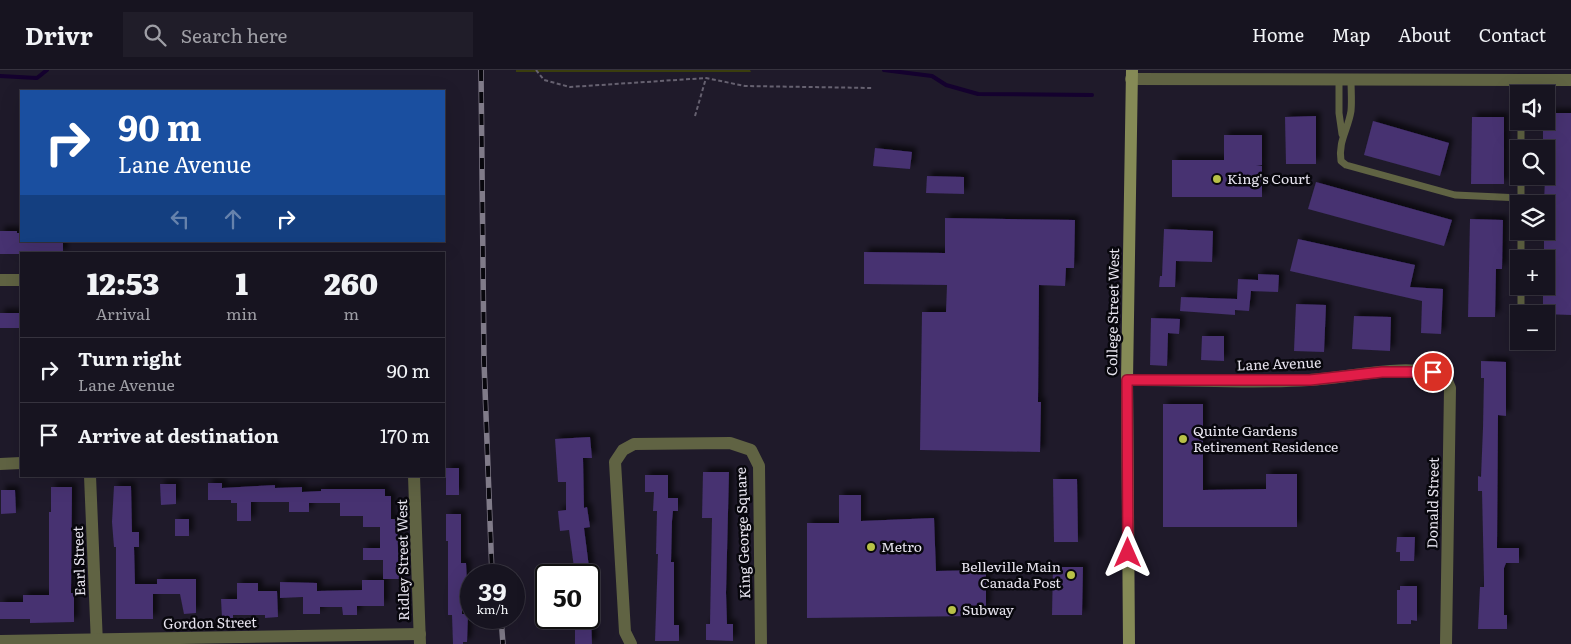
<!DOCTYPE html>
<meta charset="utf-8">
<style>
:root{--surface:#171420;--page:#201d29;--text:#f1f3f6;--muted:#9e9ea5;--line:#36333e}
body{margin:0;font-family:Literata,serif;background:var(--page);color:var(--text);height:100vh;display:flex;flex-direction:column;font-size:19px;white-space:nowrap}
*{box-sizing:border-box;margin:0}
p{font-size:16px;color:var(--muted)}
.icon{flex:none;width:28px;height:28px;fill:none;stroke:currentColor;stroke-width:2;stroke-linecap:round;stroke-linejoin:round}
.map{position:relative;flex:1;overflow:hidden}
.details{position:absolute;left:20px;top:182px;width:425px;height:225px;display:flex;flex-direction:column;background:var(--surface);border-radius:0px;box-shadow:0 5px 20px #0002,0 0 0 1px var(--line)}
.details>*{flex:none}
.guide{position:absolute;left:20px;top:20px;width:425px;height:152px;border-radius:0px;box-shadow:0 5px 20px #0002,0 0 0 1px var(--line);background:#1a4fa0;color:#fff;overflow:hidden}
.tools{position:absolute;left:1510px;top:15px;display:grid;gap:10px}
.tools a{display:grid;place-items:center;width:45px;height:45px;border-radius:0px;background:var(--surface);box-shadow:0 5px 20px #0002,0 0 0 1px var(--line);font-size:25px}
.speed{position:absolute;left:460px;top:494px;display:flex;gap:10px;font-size:25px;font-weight:700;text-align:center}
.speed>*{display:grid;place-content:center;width:65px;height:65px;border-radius:50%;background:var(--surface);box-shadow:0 5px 20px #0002,0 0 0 1px var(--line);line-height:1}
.speed small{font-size:12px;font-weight:400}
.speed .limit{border:2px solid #111;border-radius:8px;background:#fff;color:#111}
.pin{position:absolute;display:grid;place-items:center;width:42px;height:42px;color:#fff;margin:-21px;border:2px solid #fff;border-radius:50%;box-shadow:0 1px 5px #0007}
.me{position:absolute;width:55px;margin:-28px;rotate:0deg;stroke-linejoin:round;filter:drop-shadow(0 0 4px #0008)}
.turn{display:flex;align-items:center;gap:18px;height:105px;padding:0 15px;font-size:22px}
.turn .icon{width:65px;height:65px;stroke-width:2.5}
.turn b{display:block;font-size:35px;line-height:42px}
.lanes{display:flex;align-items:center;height:48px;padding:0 15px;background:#0003;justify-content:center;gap:25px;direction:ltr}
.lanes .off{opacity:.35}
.eta{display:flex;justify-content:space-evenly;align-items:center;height:85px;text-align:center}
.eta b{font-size:30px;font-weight:800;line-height:35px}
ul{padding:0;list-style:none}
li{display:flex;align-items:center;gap:15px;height:65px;padding:0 15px;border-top:1px solid var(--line)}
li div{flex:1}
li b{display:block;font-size:19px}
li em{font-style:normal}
header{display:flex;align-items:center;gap:30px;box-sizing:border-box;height:70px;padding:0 25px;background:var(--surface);border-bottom:1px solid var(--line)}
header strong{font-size:24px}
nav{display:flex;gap:28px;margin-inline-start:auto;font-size:18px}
.search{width:350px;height:45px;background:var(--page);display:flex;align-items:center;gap:12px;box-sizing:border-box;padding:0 18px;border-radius:0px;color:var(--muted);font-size:19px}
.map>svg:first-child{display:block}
</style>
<header>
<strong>Drivr</strong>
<div class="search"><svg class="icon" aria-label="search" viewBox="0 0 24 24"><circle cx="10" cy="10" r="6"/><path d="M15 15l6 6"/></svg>Search here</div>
<nav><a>Home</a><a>Map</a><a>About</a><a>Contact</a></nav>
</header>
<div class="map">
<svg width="1571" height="574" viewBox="0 0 1571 574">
<defs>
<filter id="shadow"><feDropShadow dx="4.5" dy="-4.5" stdDeviation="2.5" flood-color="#0009"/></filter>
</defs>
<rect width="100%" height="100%" fill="#1f1a2a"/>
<path fill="#3a3d0e" d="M516,0h234l1,2h-235z"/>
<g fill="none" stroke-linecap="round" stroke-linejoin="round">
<g stroke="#14012e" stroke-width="4">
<path d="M884,0l48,6 14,9 32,9 114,1"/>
<path d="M0,6l37,2 10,-8"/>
</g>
</g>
<g fill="#463171" filter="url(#shadow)">
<path d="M1546,43h25v202l-28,-1v-28h3v-27h-2v-28h2v-27h-2l2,-55h-3v-28h3z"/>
<path d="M1316,46v48h-30l-1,-47z"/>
<path d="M1472,47h32v67h-33z"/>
<path d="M1373,51l76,22 -9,33 -76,-21z"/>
<path d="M1224,65h38v30h-6l6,1v31h-90v-37h52z"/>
<path d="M875,78l37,4 -2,17 -37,-3z"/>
<path d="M927,106l37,1v17l-38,-1z"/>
<path d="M1316,112l136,38 -8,26 -136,-37z"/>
<path d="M945,148l130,2 -1,48h-8l-1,18 -26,-1 -1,117h3l-1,50 -120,-2 2,-138h24l1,-27 -83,-1v-32l81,1z"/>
<path d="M1470,149l33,1 -1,49h-6l-1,48h-27z"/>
<path d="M1164,159l49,2 -1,31 -36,-1 -1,26h-16l1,-11h2z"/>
<path d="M0,161h17v2h4v8h42v13h-63z"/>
<path d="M1298,169l117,26 -5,22 33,2 -2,45 -20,-1 1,-32 -132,-30z"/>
<path d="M1258,204l21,1 -1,17 -27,-1 -2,20 -14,-1v5l-55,-4 1,-14 56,2 1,-20 20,1z"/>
<path d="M1296,234l30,1 -2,47 -30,-1z"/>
<rect x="0" y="243" width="21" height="15"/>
<path d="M1354,246l37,1 -1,34 -38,-2z"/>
<path d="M1151,248l29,1 -1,15 -11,-1 -1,33 -17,-1z"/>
<path d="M1202,266h22v25l-23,-1z"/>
<path d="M1481,291l25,1v54l-8,-1 -1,133h22v15h-13l-2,5v47h3v14h-29l2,-42h4v-8l-2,-88h-4v-15l3,1 2,-49 1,-50h-3z"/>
<path d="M1163,334h40v86l63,-1v-15h31v53h-134z"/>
<path d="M590,367l2,21h-9l1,50 3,-1 3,20 -6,1 6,47h-15l-6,-45 -9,1 -2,-20 8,-1v-28h-8l-3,-43z"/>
<rect x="446" y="398" width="13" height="27"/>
<path d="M703,402h26l-3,121 1,31h6v17l-27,-1v-16h4l2,-106h-10z"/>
<path d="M645,405h23v23h10v13h-5l-1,10 -1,41h3v63h5v16h-24l3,-87h-2l1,-43h-4l1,-19h-9z"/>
<path d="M1053,409h24l1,63h-24z"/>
<path d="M208,413h14v5l53,-3v3l27,-1v5l19,-1v-2h64v7h6v23h6l2,60h-16v-19h-20v-12h17v-21h-17v-11h-23v-13h-31v9h-20v-10h-38v19h-14v-18h-6v-3h-23z"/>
<path d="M160,414h16v20l-15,1z"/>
<path d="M114,416h17l1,46h7v15h-5l1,37h22v-5h39v34l-12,1 -4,-20h-27v25h-37v-72h-2l-2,-25z"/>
<path d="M51,417h21l-1,106h3v29l-44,1v-4h-30v-17h23v-7h26v-83h2z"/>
<path d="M1,420h14l1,23 -15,1z"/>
<path d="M839,425h22v26l73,-3 2,53 50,-1v36l-9,10 -170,2v-95h32z"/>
<path d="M446,444h15v49h5l1,20h-5v31h6l-1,28h-4v2h-10l-1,-29h-4v-74h-2z"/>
<rect x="175" y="449" width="14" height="17"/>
<path d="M1397,467h18l-1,24h-14v-9h-4z"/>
<path d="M1053,497h30l-1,48h-30z"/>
<path d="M362,510h22v26h-27v9h-14l-1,-8h-22v7h-17v-17l-23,1v-16l37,1v8l45,-1z"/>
<path d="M237,513h21v8h19l1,26 -13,1v-3h-32v3h-11l-1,-19h16z"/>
<path d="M1400,516h17v35l-6,-1v4h-14v-34h3z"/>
<path d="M575,548h16l1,26h-17z"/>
</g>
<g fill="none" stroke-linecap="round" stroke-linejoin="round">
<g stroke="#666170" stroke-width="2" stroke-dasharray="4 2.5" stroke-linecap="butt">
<path d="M536,0l8,10 26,7 136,-9 39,8 127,2"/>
<path d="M695,46l11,-38"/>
</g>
<g stroke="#606343" stroke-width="7">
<path d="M1339,9v34l3,21"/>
<path d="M1351,9c0,11 1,22 0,32 -3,19 -13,30 -10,50l5,4 109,30 66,3"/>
<path d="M1521,24v-14"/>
<path d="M1521,79v-28"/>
<path d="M1521,134v-28"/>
<path d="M1521,189v-28"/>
<path d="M1521,243v-27"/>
</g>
<g stroke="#606343" stroke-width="12">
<path d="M1131,9l440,1"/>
<path d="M0,210h21"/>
<path d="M1127,310c61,-1 122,4 182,0 42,-2 96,-18 136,-4l5,12 -4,256"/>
<path d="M0,394l21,-1"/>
<path d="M90,406l7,168"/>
<path d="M414,406l6,168"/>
<path d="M0,571l420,-7"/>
<path d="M631,574l-6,-12 -10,-170 8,-12 11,-6 96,-1 21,7 8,16 2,178"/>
</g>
<path stroke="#858a56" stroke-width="12" d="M1129,574l-2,-264 5,-310"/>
<defs>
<g id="rail">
<path d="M481,0l3,292 8,213"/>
<path d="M501,548l2,26"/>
</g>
</defs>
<use href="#rail" stroke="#807b89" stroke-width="5.5"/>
<use href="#rail" stroke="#08070d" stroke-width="4" stroke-dasharray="11" stroke-linecap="butt"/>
</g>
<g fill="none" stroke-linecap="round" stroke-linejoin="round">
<defs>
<path id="route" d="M1128,483l-1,-173h183l72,-8h51"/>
</defs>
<use href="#route" stroke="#92132f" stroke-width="12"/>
<use href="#route" stroke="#e11d48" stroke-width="9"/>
</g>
<g fill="#b8c147" stroke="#08070d" stroke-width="2">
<circle cx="1217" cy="109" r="5"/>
<circle cx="1183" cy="369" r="5"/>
<circle cx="871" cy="477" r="5"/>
<circle cx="1071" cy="505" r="5"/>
<circle cx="952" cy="540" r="5"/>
</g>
<g text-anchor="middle" stroke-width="5" stroke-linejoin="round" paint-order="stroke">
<g font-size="14" fill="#e7e4ef" stroke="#08070d" text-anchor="start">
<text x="1227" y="114">King's Court</text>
<text x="1193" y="366">Quinte Gardens<tspan x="1193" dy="16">Retirement Residence</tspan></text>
<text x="881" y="482">Metro</text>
<text x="1061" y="502" text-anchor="end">Belleville Main<tspan x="1061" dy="16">Canada Post</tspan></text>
<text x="962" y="545">Subway</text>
</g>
<g font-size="14" fill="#e7e4ef" stroke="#08070d">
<text transform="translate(1113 242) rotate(-89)" y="5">College Street West</text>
<text transform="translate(1279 294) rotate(-2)" y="5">Lane Avenue</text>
<text transform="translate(1433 433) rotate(-89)" y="5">Donald Street</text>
<text transform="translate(743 463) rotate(-92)" y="5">King George Square</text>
<text transform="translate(403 490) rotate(-91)" y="5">Ridley Street West</text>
<text transform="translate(79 491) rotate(-92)" y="5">Earl Street</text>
<text transform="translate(210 553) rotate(-1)" y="5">Gordon Street</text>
</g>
</g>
</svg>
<div class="tools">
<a><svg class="icon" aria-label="sound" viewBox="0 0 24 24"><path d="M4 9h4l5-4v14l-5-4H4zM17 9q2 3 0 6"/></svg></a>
<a><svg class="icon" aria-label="search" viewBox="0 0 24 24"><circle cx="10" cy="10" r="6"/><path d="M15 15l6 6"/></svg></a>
<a><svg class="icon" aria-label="layers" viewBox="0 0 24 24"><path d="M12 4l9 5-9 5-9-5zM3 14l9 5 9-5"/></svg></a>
<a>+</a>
<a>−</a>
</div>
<div class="speed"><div>39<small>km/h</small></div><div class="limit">50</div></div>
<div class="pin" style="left:1433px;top:302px;background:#d93025"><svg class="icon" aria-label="arrive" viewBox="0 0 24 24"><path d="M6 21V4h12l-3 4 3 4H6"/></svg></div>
<svg class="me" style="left:1128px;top:483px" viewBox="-20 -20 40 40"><path d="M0-17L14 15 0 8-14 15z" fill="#e11d48" stroke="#fff" stroke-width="4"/></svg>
<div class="guide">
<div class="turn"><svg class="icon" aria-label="right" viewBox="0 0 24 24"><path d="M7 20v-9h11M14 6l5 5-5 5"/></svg><div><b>90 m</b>Lane Avenue</div></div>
<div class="lanes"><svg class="icon off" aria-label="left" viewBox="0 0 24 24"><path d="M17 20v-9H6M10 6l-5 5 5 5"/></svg><svg class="icon off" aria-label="ahead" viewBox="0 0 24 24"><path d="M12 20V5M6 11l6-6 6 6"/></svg><svg class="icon" aria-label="right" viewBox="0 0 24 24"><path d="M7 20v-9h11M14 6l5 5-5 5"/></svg></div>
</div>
<section class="details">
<div class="eta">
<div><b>12:53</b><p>Arrival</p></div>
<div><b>1</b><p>min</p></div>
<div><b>260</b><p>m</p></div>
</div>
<ul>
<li><svg class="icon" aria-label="right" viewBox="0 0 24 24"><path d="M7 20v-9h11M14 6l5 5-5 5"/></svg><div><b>Turn right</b><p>Lane Avenue</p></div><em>90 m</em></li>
<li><svg class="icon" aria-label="arrive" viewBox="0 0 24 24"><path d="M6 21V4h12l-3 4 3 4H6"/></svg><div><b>Arrive at destination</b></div><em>170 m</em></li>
</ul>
</section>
</div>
